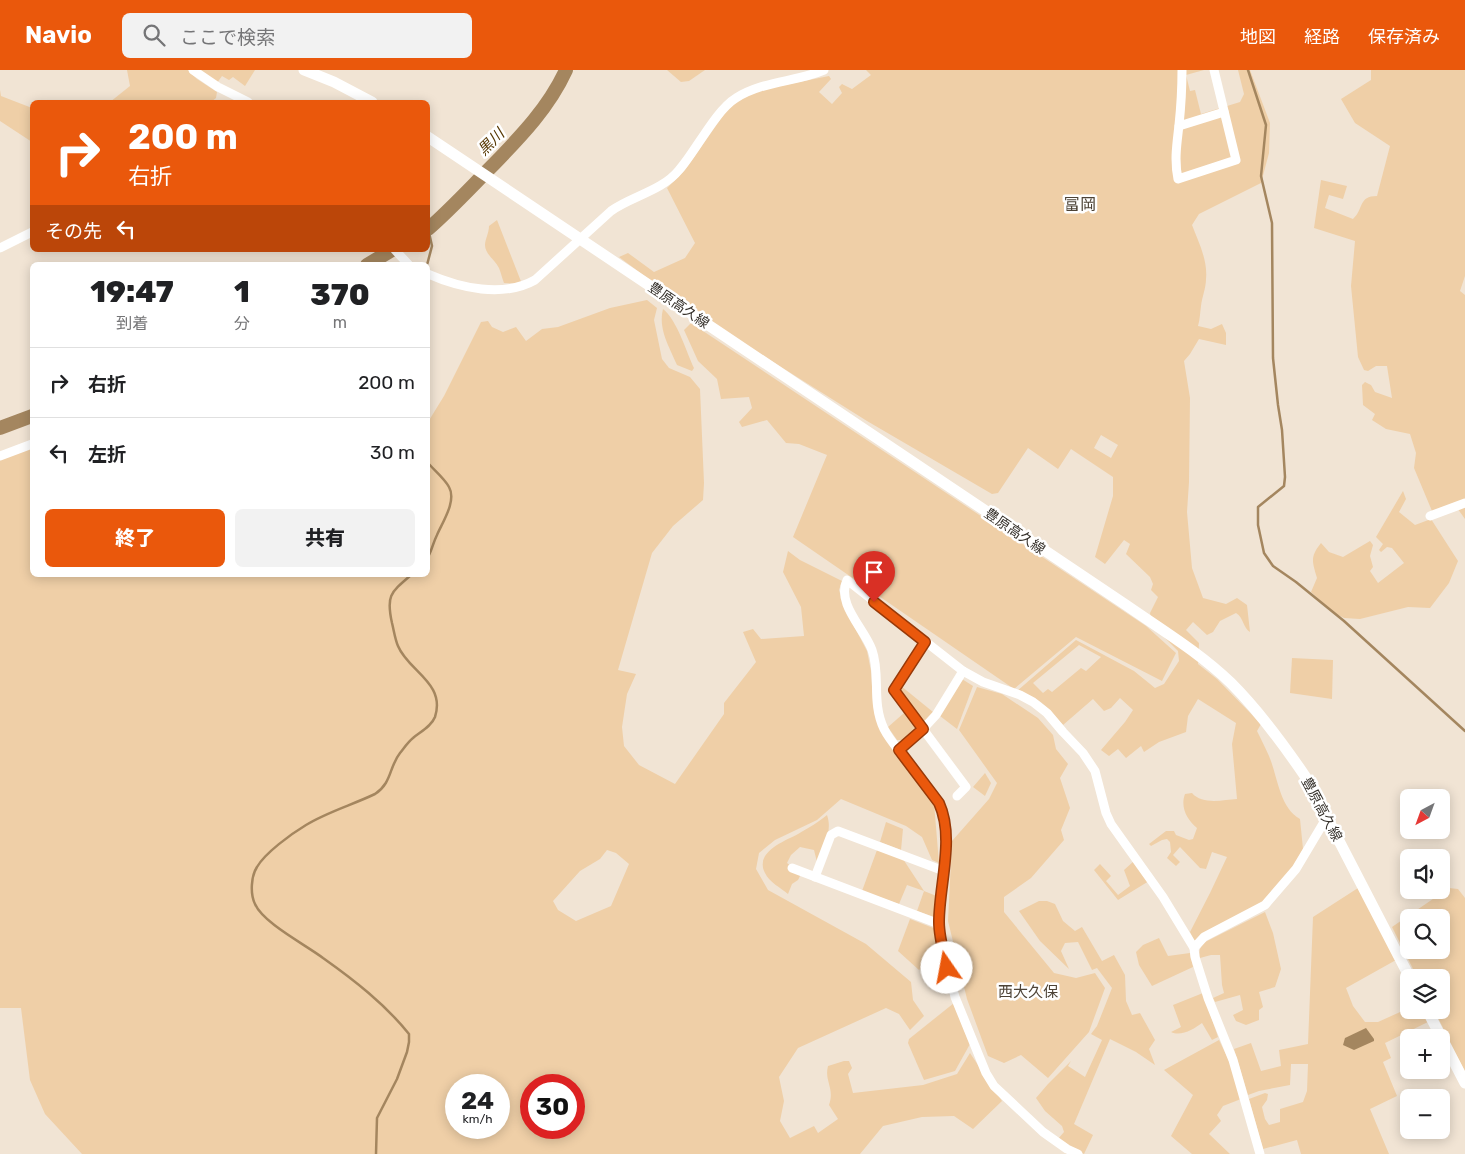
<!DOCTYPE html>
<html lang="ja">
<meta charset="utf-8">
<style>
:root{--surface:#fff;--page:#f2f2f2;--text:#202124;--muted:#757577;--line:#e0e0e0;--accent:#ea580c}
body{margin:0;font-family:Rubik,"Noto Sans JP",sans-serif;background:var(--page);color:var(--text);height:100vh;display:flex;flex-direction:column;font-size:19px;white-space:nowrap}
*{box-sizing:border-box;margin:0}
p{font-size:16px;color:var(--muted)}
.icon{flex:none;width:28px;height:28px;fill:none;stroke:currentColor;stroke-width:2;stroke-linecap:round;stroke-linejoin:round}
.map{position:relative;flex:1;overflow:hidden}
.panel{position:absolute;left:30px;top:192px;width:400px;height:315px;display:flex;flex-direction:column;background:var(--surface);border-radius:8px;box-shadow:0 2px 12px #0003}
.panel>*{flex:none}
.top-card{position:absolute;left:30px;top:30px;width:400px;height:152px;border-radius:8px;box-shadow:0 2px 12px #0003;background:#ea580c;color:#fff;overflow:hidden}
.needle{width:32px;rotate:221deg}
.buttons{position:absolute;left:1400px;top:719px;display:grid;gap:10px}
.buttons a{display:grid;place-items:center;width:50px;height:50px;border-radius:8px;background:var(--surface);box-shadow:0 2px 12px #0003;font-size:25px}
.speed{position:absolute;left:445px;top:1004px;display:flex;gap:10px;font-size:25px;font-weight:700;text-align:center}
.speed>*{display:grid;place-content:center;width:65px;height:65px;border-radius:50%;background:var(--surface);box-shadow:0 2px 12px #0003;line-height:1}
.speed small{font-size:12px;font-weight:400}
.speed .limit{border:8px solid #d22;background:#fff;color:#111}
.pin{position:absolute;display:grid;place-items:center;width:42px;height:42px;color:#fff;margin:-51px -21px;border-radius:50% 50% 50% 0;rotate:-45deg;box-shadow:0 0 5px #0007}
.pin .icon{rotate:45deg}
.me{position:absolute;width:55px;margin:-28px;rotate:348deg;stroke-linejoin:round;filter:drop-shadow(0 0 4px #0008)}
.turn{display:flex;align-items:center;gap:18px;height:105px;padding:0 15px;font-size:22px}
.turn .icon{width:65px;height:65px;stroke-width:2.5}
.turn b{display:block;font-size:35px;line-height:42px}
.then{display:flex;align-items:center;height:48px;padding:0 15px;background:#0003;gap:10px;font-size:19px}
.eta{display:flex;justify-content:space-evenly;align-items:center;height:85px;text-align:center}
.eta b{font-size:30px;font-weight:800;line-height:35px}
.primary-button{display:flex;gap:10px;margin-top:auto;padding:10px 15px}
.primary-button a{flex:1;height:58px;border-radius:8px;background:var(--accent);color:#fff;font-size:20px;font-weight:800;line-height:58px;text-align:center}
.primary-button a+a{background:var(--page);color:var(--text)}
ul{padding:0;list-style:none}
li{display:flex;align-items:center;gap:15px;height:70px;padding:0 15px;border-top:1px solid var(--line)}
li div{flex:1}
li b{display:block;font-size:19px}
li em{font-style:normal}
header{display:flex;align-items:center;gap:30px;box-sizing:border-box;height:70px;padding:0 25px;background:var(--accent);color:#fff}
header strong{font-size:24px}
nav{display:flex;gap:28px;margin-inline-start:auto;font-size:18px}
.search{width:350px;height:45px;background:var(--page);display:flex;align-items:center;gap:12px;box-sizing:border-box;padding:0 18px;border-radius:8px;color:var(--muted);font-size:19px}
.map>svg:first-child{display:block}
</style>
<header>
<strong>Navio</strong>
<div class="search"><svg class="icon" aria-label="search" viewBox="0 0 24 24"><circle cx="10" cy="10" r="6"/><path d="M15 15l6 6"/></svg>ここで検索</div>
<nav><a>地図</a><a>経路</a><a>保存済み</a></nav>
</header>
<div class="map">
<svg width="1465" height="1084" viewBox="0 0 1465 1084">
<rect width="100%" height="100%" fill="#f1e4d4"/>
<g fill="#efcfa7" fill-rule="evenodd">
<path d="M127,0h61l9,9 20,13 -1,6 -5,4h-101l20,-16z"/>
<path d="M196,0h59l-10,16 -12,-9 -4,3 -7,-4 -5,7z"/>
<path d="M667,0h38l-16,11 -8,1z"/>
<path d="M866,0h338l-18,5 4,16 5,-1 6,24 39,-12 4,-8 -6,-24h12l20,53 -1,30 -8,30 -62,31 -7,11c6,16 16,35 14,54 0,9 -4,18 -5,27 -1,7 -1,13 -3,20l13,3 11,-5 4,9v12l-27,-6 -9,15 -6,7 6,37 -1,84 -2,30 5,56 11,30 23,6 11,-6 10,7 3,27c-7,-4 -6,-14 -14,-19l-16,8 -7,11 -6,3 -14,-13 -7,8 13,13 -1,21 19,15 44,45 -4,7c4,8 8,16 12,25 9,21 10,51 31,63l3,30 -10,19 -30,35 -67,38 -2,-1 -4,-8 20,-39 17,-36 -15,-5 -6,17 -6,-1 -20,-21 -7,8 7,7 -4,4 -9,-8 4,-6 -1,-10 -3,-3 -5,1 -11,6 -2,-2 17,-13h8l2,4 13,5 4,-1 4,-11c-10,-8 -17,-21 -12,-34l7,-1c10,12 31,7 45,6l-5,-55 4,-21 -38,-24 -10,17 -2,16 -27,10 -15,10 -3,-6 -15,12 -8,-9 -9,7 -8,-6 24,-28 8,-12 -13,-12 -9,10 -7,3 -11,-12 -30,26c-15,-17 -23,-28 -46,-34l59,-51 58,31 21,17 9,-4 15,-23 -1,-10 -26,-26 -2,-12 8,-16 -7,-7 2,-6 -3,-7 -24,-23 4,-10 -6,-4 -19,24 -10,-7 18,-61v-19l-42,-28 -13,20 -30,-21 -30,45 -6,1 -125,-73 -178,-112 -70,-52 9,-4 26,19 31,-14 10,-15 -28,-55 18,-18 42,-60 11,-10 21,-10 70,-14 2,3 -12,13 13,12 10,-11 -3,-6 3,-3 10,5 19,-14zM1101,365l17,10 -7,13 -17,-10zM1079,575l22,12 -15,14 -5,-3 -29,24 -4,-3 -5,4 -10,-10z"/>
<path d="M1371,0h94v206l-5,15 5,4v224l-10,-14 -23,6 -18,-43 2,-15 -6,-19 -24,-5 -14,-9 3,-6 -12,-9 -1,-20 3,-3 6,3 4,7 17,6 -5,-32h-11l-8,5 -4,-1 -6,-13 -7,-71 4,-45 -41,-13 7,-48 26,6 -4,13 -14,-4 -4,13 28,11c11,-10 5,-23 24,-23l13,-50 -35,-23 -14,-24 30,-19z"/>
<path d="M0,20l1,6 31,12v34l-32,-21z"/>
<path d="M497,150l25,64 -18,-1c-2,-5 -3,-10 -5,-15 -4,-8 -14,-14 -14,-23 0,-6 4,-12 4,-19z"/>
<path d="M647,230l10,8 -3,12 8,39 7,9 21,9 10,12 4,94 -1,17 -30,26 -21,27 -34,117 18,4 -9,20 -5,33 2,19 15,19 36,19 49,-70v-11l32,-41 -13,-30 10,-3 8,10 43,-3 -3,-29 -18,-35 5,-21 12,9 42,21 -3,9 6,19 22,42 4,20 2,32 10,28 19,32 32,40 5,60 -7,-3 -10,-23 -16,-11 -65,-27 -24,21 -42,20 -16,13 -3,16 12,21 98,54 45,38 2,18 11,16 -14,14 -11,-16 -13,-6 -88,40 -19,29 5,24 -4,20 10,17 24,-12 4,7 20,-14 -9,-14c6,-17 -5,-24 -1,-39l16,-5h5l3,7 -4,6 5,19 70,-8 34,-11 13,-21 32,48 -29,28 -19,-13 -32,1 -39,9 -23,28h-778l-37,-40 -15,-34 -9,-72h-21v-548l32,-13v128h396v-153l16,-26 37,-74 7,-1 4,6 11,5 13,-5 10,14 16,-12 16,-2 52,-19zM607,780l9,3 13,11 -18,42 -35,15 -18,-11 -5,-9 27,-30 20,-12zM456,1015h43v43h-43zM531,1015h43v43h-43z"/>
<path d="M663,239c14,11 23,42 31,59l-2,3 -15,-6c-8,-19 -19,-36 -14,-56z"/>
<path d="M691,253l455,303 30,27 -14,28 -86,-44 -62,52 -221,-152 34,-82 -28,-11 -13,-1 -19,-23 -25,7 -3,-5 13,-14 -3,-11 -28,2 -4,-20 -19,-18 -14,-31z"/>
<path d="M1403,421l3,8 -7,13 16,13 16,-6 27,42 -9,22 -19,25 -22,-1 -48,12 -16,-1 -10,-5 -23,-21 6,-14c-5,-17 -7,-21 4,-35l8,9 14,5 27,-16 3,4 -3,11 3,11 -3,4 8,12 26,-20 -12,-15 -5,-1 -6,5 -2,-2 4,-6 -7,-7z"/>
<path d="M1292,588l41,2 -1,39 -42,-6z"/>
<path d="M962,609l11,7 -16,43 -17,-13z"/>
<path d="M901,616l32,26 -6,9 -7,-1 -21,-30z"/>
<path d="M977,617l25,7 36,24 15,17 3,14 12,15 -8,14 10,30 -9,22 3,10 -33,38 -27,19v15l50,61 22,5 19,-5 10,15 -16,44 -41,46 -27,-23 -17,8 -16,-7 -21,-57 -19,-78 4,-80 37,-42 8,-16 -38,-53z"/>
<path d="M904,643l11,13 -1,5 -10,9h-7l-9,-13z"/>
<path d="M985,703l6,10 -6,13 -12,-9z"/>
<path d="M827,745c6,17 -4,31 -10,47l-3,-12 -14,-3 -9,8 -4,8 14,11 -3,6 -6,4 -4,10c-7,-6 -19,-12 -23,-21 -11,-21 20,-32 33,-39 10,-6 21,-12 29,-19z"/>
<path d="M886,752l17,7 -2,21 -21,-8z"/>
<path d="M877,780l26,9 21,32 15,6 -2,21 -20,-7 7,-20 -17,-6 -8,19 -37,-13z"/>
<path d="M1134,791l15,20 -31,19 -24,-30 6,-6 11,12 -5,5 12,14 12,-9 -6,-16z"/>
<path d="M1358,818l38,72 -50,28 7,18 12,16h13l31,-14v2h12l7,12 -43,21 6,15 -8,4 14,34 -27,13 19,45h-88l-4,-14 -34,9 -14,-50 16,-6 3,1 -1,6 -5,7 3,12 4,6 11,-3v-13l23,-7 4,-11 1,-27h-17l-1,21 -31,6 -11,4 -14,-46 17,-6 10,28 20,-5 -2,-16 29,-6 5,-127z"/>
<path d="M1449,818l9,1 7,9v174l-31,-62h7v-32l-24,-1 -25,-50zM1409,848h32v32h-32z"/>
<path d="M1039,831h8l8,3 8,17 12,10 7,-4 20,34 12,-6 11,20 1,26 6,14 8,-2 15,27 -6,9 6,16 -19,-13 -26,-13 -36,85 19,11 -9,19 -26,-15 6,-7 -2,-6 -17,-15 -9,-13 12,-14 23,-23 -3,5 17,11 17,-37 -11,-6 6,-8 15,-38 -15,-20 -5,2 -14,-28 -13,1 -4,8 8,18 -29,-28 -21,-30z"/>
<path d="M1265,842l8,21 8,36 -6,18 -16,5 4,15 -4,3v10l-13,5 -10,-4 -3,-6 10,-5 -3,-15 -25,7 -2,-4 11,-5 -2,-8 -2,-30h-9l-11,3c-1,-7 -1,-10 5,-16z"/>
<path d="M910,849l26,10 4,24 -21,17 -21,-19z"/>
<path d="M1159,868l9,18 22,-3 3,14 -41,19 -13,-21 -3,-13 7,-7z"/>
<path d="M1203,923l15,44 -6,3 -10,-17c-8,6 -21,14 -31,9l10,-5 -8,-22z"/>
<path d="M954,933l16,41 -15,27 -31,9 -16,-37 1,-4z"/>
<path d="M1219,970l11,23 11,36 -18,7 -6,9 4,6 -12,13 21,20h-38l-21,-18 22,-41 -29,-25z"/>
</g>
<path fill="#a4865f" d="M1366,958l8,11v2l-20,9 -11,-5 2,-7z"/>
<g fill="none" stroke-linecap="round" stroke-linejoin="round">
<g stroke="#a4865f" stroke-width="2.5">
<path d="M1248,0l18,55 -5,51 11,47 1,135 5,47 4,25 3,47 -1,9 -26,21v18l6,28 9,13 23,16 48,39 121,110"/>
<path d="M427,195l5,-19 -4,-18"/>
<path d="M428,393c5,6 17,16 21,24 8,14 -7,36 -12,48 -4,8 -5,15 -9,22"/>
<path d="M376,1084l1,-36 20,-39 10,-27 2,-10v-8c-24,-30 -55,-54 -86,-76 -17,-13 -60,-35 -68,-54 -5,-10 -4,-28 2,-37 8,-14 34,-33 49,-42 21,-13 46,-20 69,-31 17,-11 14,-27 25,-41 4,-5 8,-11 13,-15 7,-6 18,-11 22,-21 11,-34 -27,-46 -37,-71 -3,-7 -4,-15 -6,-23 -6,-27 -2,-30 19,-48"/>
</g>
<g stroke="#a4865f" stroke-width="14">
<path d="M428,159c23,-20 44,-43 66,-65 28,-29 55,-57 72,-94"/>
<path d="M367,195l25,-15"/>
<path d="M0,358l32,-12"/>
</g>
<g stroke="#fff" stroke-width="9">
<path d="M193,0l25,17 30,15"/>
<path d="M1182,0c0,18 -1,36 -3,55 -2,18 -5,35 -1,54l58,-19 -22,-90"/>
<path d="M1179,56l45,-14"/>
<path d="M0,178l32,-16"/>
<path d="M395,180l14,15"/>
<path d="M428,204c32,14 75,24 107,6l76,-69c21,-15 51,-20 68,-41 17,-19 36,-59 57,-72 26,-17 60,-16 88,-28"/>
<path d="M0,386l32,-12"/>
<path d="M1430,446l35,-13"/>
<path d="M925,571l-31,49 72,97 -9,9"/>
<path d="M899,680l24,-21 13,-14 27,-44"/>
<path d="M792,798l147,56"/>
<path d="M815,807l16,-42 7,-4 106,40"/>
<path d="M1194,878l10,-11 61,-32 31,-36 31,-52"/>
<path d="M1078,1084l-11,-5 -24,-17 -49,-46 -8,-13 -31,-76 -11,-43 -5,-30 3,-43 4,-24 -4,-47 -3,-7c-11,-16 -23,-31 -35,-46 -7,-9 -15,-18 -20,-28 -13,-27 -3,-54 -12,-79 -8,-22 -36,-46 -25,-70l116,91 20,11 37,13 13,7 14,11 16,19 20,21 12,18 11,42 5,11 52,73 31,51 1,9 13,41 25,62 27,94"/>
</g>
<g stroke="#fff" stroke-width="11">
<path d="M304,0l30,12 38,20"/>
<path d="M428,67l698,468c36,25 74,48 105,78 29,29 53,62 76,96l103,199"/>
<path d="M1427,940l38,73"/>
</g>
</g>
<g fill="none" stroke-linecap="round" stroke-linejoin="round">
<defs>
<path id="route" d="M874,532l51,40 -31,48 29,39 -24,21 40,53c16,35 0,82 0,119 0,15 5,32 8,46"/>
</defs>
<use href="#route" stroke="#983908" stroke-width="12"/>
<use href="#route" stroke="#ea580c" stroke-width="9"/>
</g>
<g text-anchor="middle" stroke-width="5" stroke-linejoin="round" paint-order="stroke">
<g font-size="14" fill="#35302a" stroke="#fff">
<text transform="translate(679 235) rotate(34)" y="5">豊原高久線</text>
<text transform="translate(1015 461) rotate(34)" y="5">豊原高久線</text>
<text transform="translate(1322 739) rotate(62)" y="5">豊原高久線</text>
</g>
<g font-size="15" font-style="italic" fill="#573803" stroke="#fff">
<text transform="translate(491 72) rotate(-45)" y="5">黒川</text>
</g>
<g font-size="15" fill="#4d4336" stroke="#fff">
<text x="1028" y="927">西大久保</text>
</g>
<g font-size="16" fill="#4d4336" stroke="#fff">
<text x="1080" y="140">富岡</text>
</g>
</g>
</svg>
<div class="buttons">
<a><svg class="needle" viewBox="-14 -14 28 28"><path d="M0-13l5 13h-10z" fill="#e53935"/><path d="M0 13l5-13h-10z" fill="#757577"/></svg></a>
<a><svg class="icon" aria-label="sound" viewBox="0 0 24 24"><path d="M4 9h4l5-4v14l-5-4H4zM17 9q2 3 0 6"/></svg></a>
<a><svg class="icon" aria-label="search" viewBox="0 0 24 24"><circle cx="10" cy="10" r="6"/><path d="M15 15l6 6"/></svg></a>
<a><svg class="icon" aria-label="layers" viewBox="0 0 24 24"><path d="M12 4l9 5-9 5-9-5zM3 14l9 5 9-5"/></svg></a>
<a>+</a>
<a>−</a>
</div>
<div class="speed"><div>24<small>km/h</small></div><div class="limit">30</div></div>
<div class="pin" style="left:874px;top:532px;background:#d93025"><svg class="icon" aria-label="arrive" viewBox="0 0 24 24"><path d="M6 21V4h12l-3 4 3 4H6"/></svg></div>
<svg class="me" style="left:947px;top:898px" viewBox="-20 -20 40 40"><circle r="19" fill="#fff"/><path d="M0-13L10 11 0 6-10 11z" fill="#ea580c"/></svg>
<div class="top-card">
<div class="turn"><svg class="icon" aria-label="right" viewBox="0 0 24 24"><path d="M7 20v-9h11M14 6l5 5-5 5"/></svg><div><b>200 m</b>右折</div></div>
<div class="then">その先<svg class="icon" aria-label="left" viewBox="0 0 24 24"><path d="M17 20v-9H6M10 6l-5 5 5 5"/></svg></div>
</div>
<section class="panel">
<div class="eta">
<div><b>19:47</b><p>到着</p></div>
<div><b>1</b><p>分</p></div>
<div><b>370</b><p>m</p></div>
</div>
<ul>
<li><svg class="icon" aria-label="right" viewBox="0 0 24 24"><path d="M7 20v-9h11M14 6l5 5-5 5"/></svg><div><b>右折</b></div><em>200 m</em></li>
<li><svg class="icon" aria-label="left" viewBox="0 0 24 24"><path d="M17 20v-9H6M10 6l-5 5 5 5"/></svg><div><b>左折</b></div><em>30 m</em></li>
</ul>
<div class="primary-button"><a>終了</a><a>共有</a></div>
</section>
</div>
